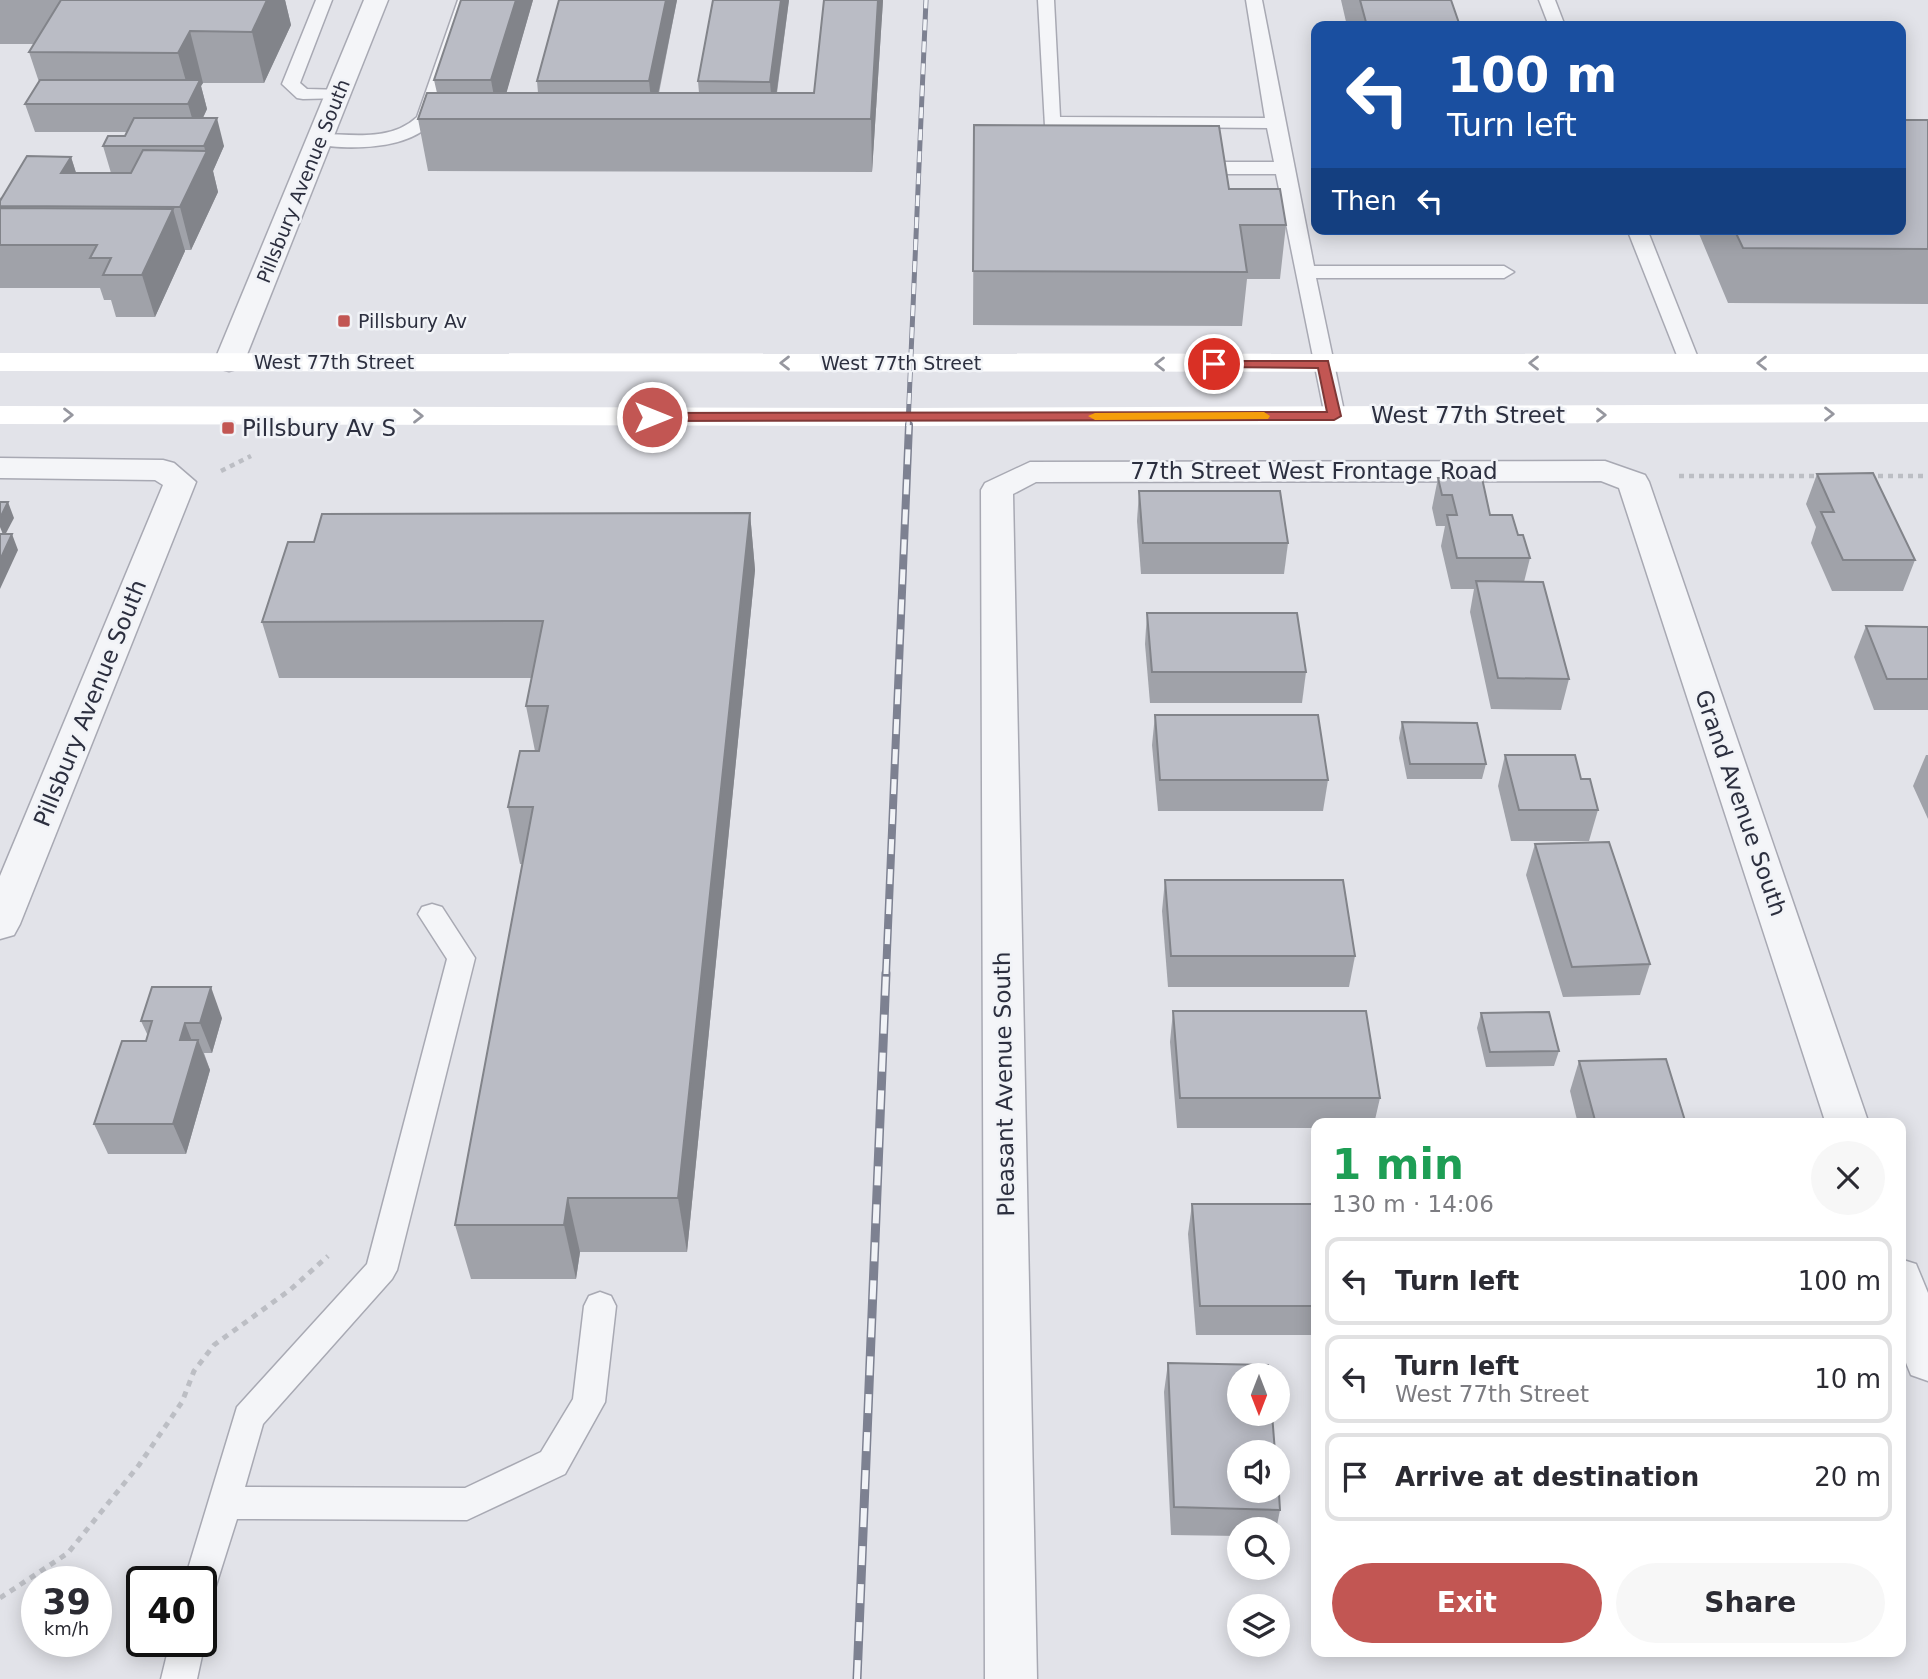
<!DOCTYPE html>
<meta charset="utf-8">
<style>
:root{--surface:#fff;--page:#f7f7f7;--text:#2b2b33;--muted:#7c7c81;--line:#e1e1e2;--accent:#c25653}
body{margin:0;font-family:"DejaVu Sans",sans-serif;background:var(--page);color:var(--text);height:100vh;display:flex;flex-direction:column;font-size:26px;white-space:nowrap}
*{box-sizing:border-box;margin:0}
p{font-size:23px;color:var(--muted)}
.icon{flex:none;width:38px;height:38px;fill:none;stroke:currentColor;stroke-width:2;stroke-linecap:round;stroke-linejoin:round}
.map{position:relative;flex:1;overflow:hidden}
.details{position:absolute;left:1311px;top:1118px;width:595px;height:539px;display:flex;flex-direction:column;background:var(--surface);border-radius:14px;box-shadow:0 4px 18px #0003}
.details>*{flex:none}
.guide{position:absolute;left:1311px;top:21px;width:595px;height:214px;border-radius:14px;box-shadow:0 4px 18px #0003;background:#1a4fa0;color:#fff;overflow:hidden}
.needle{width:46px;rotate:180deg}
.tools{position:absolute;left:1227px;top:1363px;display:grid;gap:14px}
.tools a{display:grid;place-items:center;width:63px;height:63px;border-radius:50%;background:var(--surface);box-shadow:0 4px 18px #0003;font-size:35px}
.speed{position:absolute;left:21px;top:1566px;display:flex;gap:14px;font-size:35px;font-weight:700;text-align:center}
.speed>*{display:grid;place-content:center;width:91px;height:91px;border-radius:50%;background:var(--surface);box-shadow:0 4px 18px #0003;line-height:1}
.speed small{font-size:18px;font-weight:400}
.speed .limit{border:4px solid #111;border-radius:10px;background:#fff;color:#111}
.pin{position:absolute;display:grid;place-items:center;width:60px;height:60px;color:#fff;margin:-30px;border:4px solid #fff;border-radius:50%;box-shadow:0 2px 7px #0007}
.me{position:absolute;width:77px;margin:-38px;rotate:90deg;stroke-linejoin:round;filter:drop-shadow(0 0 5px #0008)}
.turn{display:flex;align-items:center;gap:24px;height:147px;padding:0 21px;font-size:32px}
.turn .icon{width:91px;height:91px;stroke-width:2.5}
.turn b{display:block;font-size:49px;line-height:60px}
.then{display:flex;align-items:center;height:66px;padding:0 21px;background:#0003;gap:14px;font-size:26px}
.round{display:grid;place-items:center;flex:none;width:74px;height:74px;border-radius:37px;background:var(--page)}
.summary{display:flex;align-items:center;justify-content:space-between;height:119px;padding:0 21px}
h1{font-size:42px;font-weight:600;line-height:52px;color:#1e9e55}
.cta{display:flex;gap:14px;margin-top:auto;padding:14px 21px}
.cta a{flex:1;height:80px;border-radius:42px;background:var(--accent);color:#fff;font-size:28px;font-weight:600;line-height:80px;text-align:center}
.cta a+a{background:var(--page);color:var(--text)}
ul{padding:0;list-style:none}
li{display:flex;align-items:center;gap:21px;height:88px;margin:0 14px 10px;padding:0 7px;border:4px solid var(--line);border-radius:14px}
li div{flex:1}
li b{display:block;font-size:26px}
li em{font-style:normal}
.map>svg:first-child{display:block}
</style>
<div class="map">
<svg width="1928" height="1679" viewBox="0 0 1928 1679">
<rect width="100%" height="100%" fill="#e2e3e9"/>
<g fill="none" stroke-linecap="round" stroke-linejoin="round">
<defs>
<g id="lane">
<path d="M316,0h16l-32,83 7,6 37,1 3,4 -3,4 -41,1 -6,-1 -15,-14z"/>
<path d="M458,0h16c-8,24 -30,108 -43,123 -22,27 -87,28 -118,20l-3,-4 3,-4 6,-1c33,0 71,8 98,-17z"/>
<path d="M1038,0h16l6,117 205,1 -19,-118h16l52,266h190l10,6 -10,6h-188l29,138 -3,5h-16l-50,-247h-84l-9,-6 9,-6h82l-7,-34 -222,-2z"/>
<path d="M1539,0h16l10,26h-16z"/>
<path d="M1627,229h20l53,134 -3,4 -7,2 -10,-6z"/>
<path d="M432,904l10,3 33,51 -78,312 -5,9 -129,145 -18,63 220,1 76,-36 32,-53 11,-93 5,-10 11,-4 11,4 5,10 -11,96 -40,72 -98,46 -230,-1 -24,76 -12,4v-17h-17l53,-175 130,-143 80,-305 -29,-45 4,-7z"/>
<path d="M201,1634l4,8 -8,37h-36l9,-37h31z"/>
</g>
<g id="street">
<path d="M364,0h24l-144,362 -4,6 -11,3 -11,-3 -4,-6z"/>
<path d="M0,458l163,2 11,3 22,19 -176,442 -6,11 -14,4v-63l163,-391 -8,-5 -155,-2z"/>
<path d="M1605,461l40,14 4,7 220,642h-43l-207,-636 -18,-7 -565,1 -23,12 24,1185h-52l-4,-1189 4,-7 45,-21z"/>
<path d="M1900,1259l16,5 12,29v88l-17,-6 -11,-27z"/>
</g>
</defs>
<use href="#lane" stroke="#a8a9b3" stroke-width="3"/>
<use href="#street" stroke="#a8a9b3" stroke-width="3"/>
<g stroke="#bcbec4" stroke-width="4.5" stroke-dasharray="5 5" stroke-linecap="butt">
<path d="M221,471l30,-15"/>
<path d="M1679,476h142"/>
<path d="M1868,476h60"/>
</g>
<path stroke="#bcbec4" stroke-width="5" stroke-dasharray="6 6" stroke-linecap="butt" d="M0,1598l68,-45 71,-88 43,-63 12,-31 20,-26 76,-55 38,-34"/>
<use href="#lane" fill="#f4f5f8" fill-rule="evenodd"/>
<use href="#street" fill="#f4f5f8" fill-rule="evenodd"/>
<g fill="#fff" fill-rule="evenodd">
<path d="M0,353l1928,1v18l-1928,-1z"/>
<path d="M1928,404v18l-1018,4 -910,-2v-18l910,2z"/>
</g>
<defs>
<path id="rail-far2" d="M908,426l18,-426"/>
<path id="rail-far1" d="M886,974l23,-549"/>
<path id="rail" d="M857,1679l29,-706"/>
</defs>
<use href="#rail-far2" stroke="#7d8191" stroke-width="5"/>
<use href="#rail-far1" stroke="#7d8191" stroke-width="8"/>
<use href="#rail" stroke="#7d8191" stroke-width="9"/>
<use href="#rail-far2" stroke="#f1f3f7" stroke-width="3.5" stroke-dasharray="11" stroke-linecap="butt"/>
<use href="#rail-far1" stroke="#f1f3f7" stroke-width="5" stroke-dasharray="15" stroke-linecap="butt"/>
<use href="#rail" stroke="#f1f3f7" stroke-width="6" stroke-dasharray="19" stroke-linecap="butt"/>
</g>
<g fill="#a0a2a9">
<path d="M0,0h285l6,25 -27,58h-61l-2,3 6,23 -4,9 21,28 -11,25 5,21 -27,58h-6v1l-30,66h-39l-5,-17h-7l-4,-12h-100v-90l71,-41 5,16h35l-8,-27 22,-10 2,-4h-92l-10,-28 14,-22 -10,-30 5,-8h-34z"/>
<path d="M461,0h72l-27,93h32l-1,-12 22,-81h118l-18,93h40l-1,-12 91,-81 -12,93h37l10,-93h59l-11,172 -444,-1 -10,-52 19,-26 -3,-13z"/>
<path d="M1341,0h110l9,26h-113z"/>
<path d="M1928,120v184l-200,-1 -31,-74h203z"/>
<path d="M974,125l255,64 57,36 -6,54h-33l-5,47 -269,-1z"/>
<path d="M1817,474l98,86 -12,31h-71l-21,-48 5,-16 -10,-23z"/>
<path d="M1438,478l80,57 12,23 -6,24 45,97 -8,31 -70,-1 -21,-97 4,-23h-23l-10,-43 4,-20h-9l-4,-18z"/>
<path d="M1139,491l149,52 -4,31h-143l-4,-53z"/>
<path d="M750,513l5,57 -68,682h-107l-4,27h-105l-16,-54 67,-361h-2l-12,-57 27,-56 -9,-45 6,-28h-253l-17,-56 52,-80z"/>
<path d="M1147,613l159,59 -4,31h-152l-5,-59z"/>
<path d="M1866,626l62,1v83h-54l-20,-53z"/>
<path d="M1155,715l173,65 -5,31h-165l-6,-66z"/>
<path d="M1402,722l84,42 -4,15h-75l-8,-41z"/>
<path d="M1505,755l76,24 17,31 -9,31h-78l-13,-55z"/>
<path d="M1926,755h2v64l-15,-33z"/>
<path d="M1535,844l115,120 -10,31 -77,2 -37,-122z"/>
<path d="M1165,880l190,76 -6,31h-181l-6,-76z"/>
<path d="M1173,1011l207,87 -6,26h-58v4h-139l-7,-86z"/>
<path d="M1481,1013l78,38 -5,15 -68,1 -9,-39z"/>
<path d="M222,1018l-10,35h-8l6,17 -24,84h-78l-14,-30 52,-83 2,-5 -7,-15z"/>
<path d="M1579,1061l107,63h-108l-8,-33z"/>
<path d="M1192,1204h124v131h-120l-8,-101z"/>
<path d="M1168,1363l112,147 -4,20h-37v6l-68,-1 -7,-143z"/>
</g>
<g fill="#82848a">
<path d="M267,0h18l6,25 -27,58 -12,-51z"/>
<path d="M516,0h17l-34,119h-1l-7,-39z"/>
<path d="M666,0h11l-24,119 -4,-38z"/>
<path d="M781,0h8l-16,119 -3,-37z"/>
<path d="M878,0h5l-11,172 -1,-53z"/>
<path d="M190,31l13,52 -2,3 6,23 -11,23 -8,-28 3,-5 -13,-46z"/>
<path d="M217,118l7,28 -11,25 5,21 -27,58 -11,-43 26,-53 -2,-8z"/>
<path d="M71,157l13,41 -23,-25z"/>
<path d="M173,209l12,42 -30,66 -13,-42z"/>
<path d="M8,502l6,16 -10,19 -4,-10v-9z"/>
<path d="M750,513l5,57 -68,682 -9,-54z"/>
<path d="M12,534l6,16 -18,39v-29z"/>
<path d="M211,987l11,31 -10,35 -12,-30z"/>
<path d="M185,1023l10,26 3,-9 12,30 -24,84 -13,-30 7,-84z"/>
<path d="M568,1198l12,54 -4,27 -12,-54z"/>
</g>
<g fill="#babcc5" stroke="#82848a" stroke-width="2">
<path d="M61,0h206l-15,32 -62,-1 -12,22 -149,-1z"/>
<path d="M461,0h55l-25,80h-57z"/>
<path d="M559,0h107l-17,81h-112z"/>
<path d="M713,0h68l-11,82 -72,-1z"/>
<path d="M824,0h54l-7,119h-453l9,-26h387z"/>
<path d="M1360,0h91l9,26h-93z"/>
<path d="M40,80h160l-12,24h-163z"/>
<path d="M134,118h83l-13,28h-101l5,-10h17z"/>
<path d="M1900,120h28v129l-185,-1 -9,-19h166z"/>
<path d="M974,125l245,1 10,63h51l6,36h-46l7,47 -274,-1z"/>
<path d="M143,150l64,1 -27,56 -180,-1v-5l27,-45 44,1 -10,16h70z"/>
<path d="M0,208l173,1 -31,66h-39l8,-17h-21l7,-13h-97z"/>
<path d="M1873,473l42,87h-72l-22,-48h13l-17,-38z"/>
<path d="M1438,478h44l8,37h22l6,20h5l7,23h-73l-10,-43h10l-5,-20h-10z"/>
<path d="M1139,491h141l8,52h-145z"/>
<path d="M0,502h8l-8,16z"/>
<path d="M750,513l-72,685h-110l-4,27h-109l78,-418h-25l12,-56h19l9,-45h-22l17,-85 -281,1 26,-80h26l8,-28z"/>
<path d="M0,534h12l-12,26z"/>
<path d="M1476,581l67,1 26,97 -71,-1z"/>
<path d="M1147,613h150l9,59h-154z"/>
<path d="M1866,626l62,1v52h-41z"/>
<path d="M1155,715h163l10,65h-168z"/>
<path d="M1402,722l75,1 9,41h-76z"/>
<path d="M1505,755h70l6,24h9l8,31h-79z"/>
<path d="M1609,842l41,122 -78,3 -37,-123z"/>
<path d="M1165,880h178l12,76h-184z"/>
<path d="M152,987h59l-11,36h-15l-5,17h18l-25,84h-79l28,-83h24l6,-20h-11z"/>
<path d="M1173,1011h193l14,87h-200z"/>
<path d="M1549,1012l10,39 -69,1 -9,-39z"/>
<path d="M1666,1059l20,65h-90l-17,-63z"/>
<path d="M1192,1204h124v102h-116z"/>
<path d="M1168,1363l100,2 1,11h-30v38h33l3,38h-36v39h39v-13l2,32 -106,-3z"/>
</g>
<defs><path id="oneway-chevron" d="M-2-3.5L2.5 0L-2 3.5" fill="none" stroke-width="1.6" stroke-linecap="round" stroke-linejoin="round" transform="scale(1.75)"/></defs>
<g stroke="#96979f">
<use href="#oneway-chevron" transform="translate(785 363) rotate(-180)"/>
<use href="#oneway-chevron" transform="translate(1534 363) rotate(180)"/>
<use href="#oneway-chevron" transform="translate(1762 363) rotate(180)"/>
<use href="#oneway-chevron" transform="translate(1160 364) rotate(-180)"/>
<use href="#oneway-chevron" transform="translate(1829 414)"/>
<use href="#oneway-chevron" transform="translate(68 415)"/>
<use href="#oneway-chevron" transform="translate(1601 415)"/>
<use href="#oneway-chevron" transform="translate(418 416)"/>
</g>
<path fill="#c25653" stroke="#7e3836" stroke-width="2" d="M1209,361h119l13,55 -7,4 -682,1 -6,-4 6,-4 675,-1 -9,-44 -104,-1 -5,-1z"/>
<path fill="#f59e0b" d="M1264,412l6,4 -2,3 -173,1 -7,-4 7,-3z"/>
<g fill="#c25653" stroke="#f1f3f7" stroke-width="2.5">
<rect x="337" y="314" width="14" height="14" rx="3.5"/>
<rect x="221" y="421" width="14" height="14" rx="3.5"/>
</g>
<g text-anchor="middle" stroke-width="5" stroke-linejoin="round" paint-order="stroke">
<g font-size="19" fill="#2c2f3f" stroke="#f1f3f7">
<text transform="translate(303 181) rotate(-68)" y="7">Pillsbury Avenue South</text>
<text x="334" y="369">West 77th Street</text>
<text x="901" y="370">West 77th Street</text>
</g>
<g font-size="19" fill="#2c2f3f" stroke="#f1f3f7" text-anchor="start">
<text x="358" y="328">Pillsbury Av</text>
</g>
<g font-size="23" fill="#2c2f3f" stroke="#f1f3f7">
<text x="1468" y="423">West 77th Street</text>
<text x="1314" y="479">77th Street West Frontage Road</text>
<text transform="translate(90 703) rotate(-68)" y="8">Pillsbury Avenue South</text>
<text transform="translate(1741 803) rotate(71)" y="8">Grand Avenue South</text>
<text transform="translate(1004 1084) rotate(-91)" y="8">Pleasant Avenue South</text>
</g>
<g font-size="23" fill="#2c2f3f" stroke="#f1f3f7" text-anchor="start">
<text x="242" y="436">Pillsbury Av S</text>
</g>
</g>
</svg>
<div class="tools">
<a><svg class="needle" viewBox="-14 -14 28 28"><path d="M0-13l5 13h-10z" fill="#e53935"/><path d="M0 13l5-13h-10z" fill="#7c7c81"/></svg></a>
<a><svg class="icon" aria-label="sound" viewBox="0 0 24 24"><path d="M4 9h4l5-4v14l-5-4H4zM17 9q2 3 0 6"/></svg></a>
<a><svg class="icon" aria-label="search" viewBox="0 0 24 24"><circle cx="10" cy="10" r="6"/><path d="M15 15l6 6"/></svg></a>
<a><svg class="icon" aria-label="layers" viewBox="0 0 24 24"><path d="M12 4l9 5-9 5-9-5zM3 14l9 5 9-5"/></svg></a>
</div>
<div class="speed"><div>39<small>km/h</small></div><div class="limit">40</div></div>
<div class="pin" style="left:1214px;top:364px;background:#d93025"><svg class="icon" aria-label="arrive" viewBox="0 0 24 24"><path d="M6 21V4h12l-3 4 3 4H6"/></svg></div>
<svg class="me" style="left:652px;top:417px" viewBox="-20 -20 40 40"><circle r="17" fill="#c25653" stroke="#fff" stroke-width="3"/><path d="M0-11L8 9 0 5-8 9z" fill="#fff"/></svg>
<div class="guide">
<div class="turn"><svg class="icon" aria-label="left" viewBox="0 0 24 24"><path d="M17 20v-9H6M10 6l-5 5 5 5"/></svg><div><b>100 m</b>Turn left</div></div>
<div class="then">Then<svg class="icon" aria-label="left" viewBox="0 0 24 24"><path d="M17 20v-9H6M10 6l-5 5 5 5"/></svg></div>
</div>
<section class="details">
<div class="summary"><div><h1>1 min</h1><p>130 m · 14:06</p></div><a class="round"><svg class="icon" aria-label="close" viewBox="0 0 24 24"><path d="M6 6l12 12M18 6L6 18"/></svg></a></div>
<ul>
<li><svg class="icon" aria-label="left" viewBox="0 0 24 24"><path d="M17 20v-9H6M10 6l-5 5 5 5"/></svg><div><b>Turn left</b></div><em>100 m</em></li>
<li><svg class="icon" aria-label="left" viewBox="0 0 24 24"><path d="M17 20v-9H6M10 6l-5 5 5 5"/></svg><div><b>Turn left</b><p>West 77th Street</p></div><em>10 m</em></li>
<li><svg class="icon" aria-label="arrive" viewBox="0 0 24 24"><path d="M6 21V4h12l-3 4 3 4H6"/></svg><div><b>Arrive at destination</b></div><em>20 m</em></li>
</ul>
<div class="cta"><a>Exit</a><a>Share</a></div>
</section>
</div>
